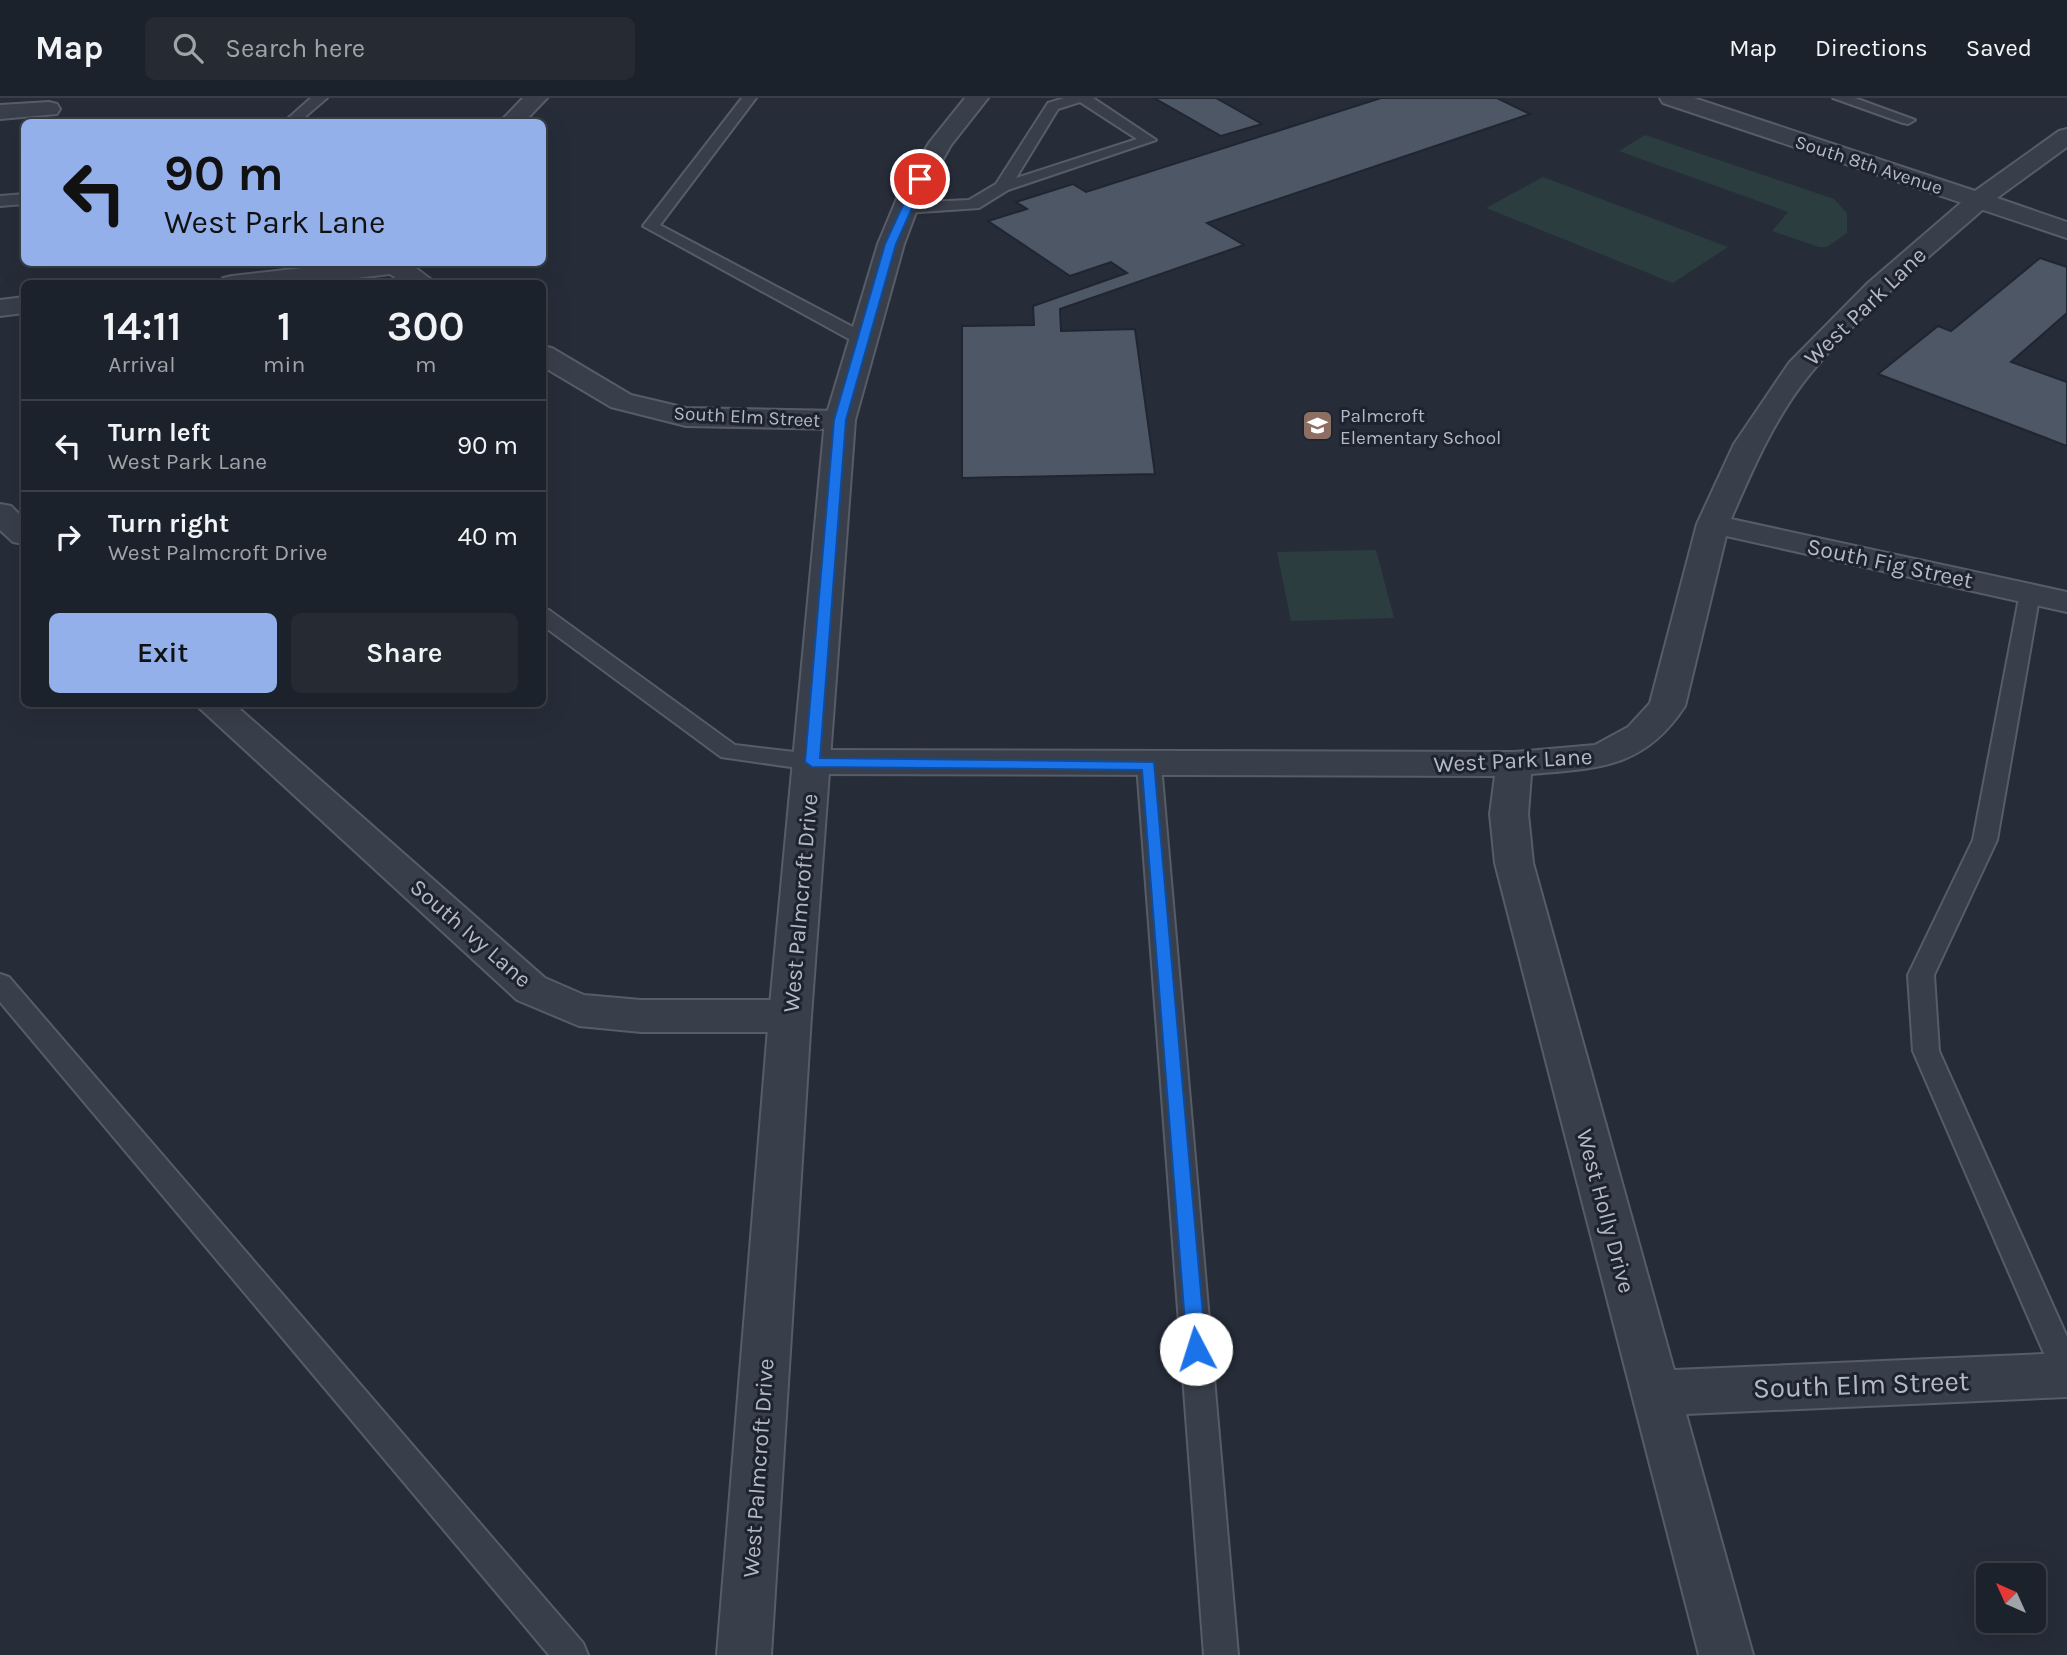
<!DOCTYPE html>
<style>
:root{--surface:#1c222b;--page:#252a33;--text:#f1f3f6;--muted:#a0a4a9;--line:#3a3f47;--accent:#93b0eb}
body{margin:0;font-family:Karla,sans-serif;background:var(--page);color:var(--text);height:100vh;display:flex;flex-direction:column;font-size:26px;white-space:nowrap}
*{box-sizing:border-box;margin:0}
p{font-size:23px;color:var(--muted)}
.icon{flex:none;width:38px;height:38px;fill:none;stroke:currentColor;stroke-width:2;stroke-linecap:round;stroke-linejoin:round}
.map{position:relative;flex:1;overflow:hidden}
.panel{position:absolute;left:21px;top:182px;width:525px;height:427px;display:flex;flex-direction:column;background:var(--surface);border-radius:10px;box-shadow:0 7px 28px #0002,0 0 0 2px var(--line)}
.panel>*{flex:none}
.guide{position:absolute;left:21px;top:21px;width:525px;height:147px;border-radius:10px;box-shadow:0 7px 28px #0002,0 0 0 2px var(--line);background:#93b0eb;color:#111;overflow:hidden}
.needle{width:46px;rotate:315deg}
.buttons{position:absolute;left:1976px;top:1465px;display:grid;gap:14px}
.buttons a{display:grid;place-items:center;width:70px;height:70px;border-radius:10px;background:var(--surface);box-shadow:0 7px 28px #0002,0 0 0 2px var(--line);font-size:35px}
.pin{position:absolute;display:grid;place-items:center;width:60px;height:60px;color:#fff;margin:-30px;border:4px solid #fff;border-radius:50%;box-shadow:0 2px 7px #0007}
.me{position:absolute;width:77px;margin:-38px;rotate:355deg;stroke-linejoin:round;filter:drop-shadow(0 0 5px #0008)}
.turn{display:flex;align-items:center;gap:24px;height:147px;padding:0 28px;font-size:32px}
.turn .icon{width:91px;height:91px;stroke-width:2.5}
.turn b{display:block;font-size:49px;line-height:60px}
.eta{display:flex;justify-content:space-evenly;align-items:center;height:119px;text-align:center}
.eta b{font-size:42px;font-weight:600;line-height:49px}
.action{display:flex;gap:14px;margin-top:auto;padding:14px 28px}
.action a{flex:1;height:80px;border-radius:10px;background:var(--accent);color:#111;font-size:28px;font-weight:600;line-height:80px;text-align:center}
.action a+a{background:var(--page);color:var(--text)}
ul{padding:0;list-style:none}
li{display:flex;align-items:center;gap:21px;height:91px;padding:0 28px;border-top:2px solid var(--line)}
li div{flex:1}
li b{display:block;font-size:26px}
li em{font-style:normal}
header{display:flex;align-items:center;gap:42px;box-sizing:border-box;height:98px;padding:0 35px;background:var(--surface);border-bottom:2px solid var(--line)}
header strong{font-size:33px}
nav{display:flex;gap:38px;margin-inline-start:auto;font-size:24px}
.search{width:490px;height:63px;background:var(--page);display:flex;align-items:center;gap:18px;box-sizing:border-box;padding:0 24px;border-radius:10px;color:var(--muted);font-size:26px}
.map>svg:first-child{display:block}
</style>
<header>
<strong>Map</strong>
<div class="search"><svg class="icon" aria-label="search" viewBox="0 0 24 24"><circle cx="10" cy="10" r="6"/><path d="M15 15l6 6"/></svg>Search here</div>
<nav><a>Map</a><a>Directions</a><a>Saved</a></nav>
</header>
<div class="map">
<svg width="2067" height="1557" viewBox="0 0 2067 1557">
<rect width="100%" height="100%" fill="#262d39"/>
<g fill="#2b3d3e">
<path d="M1645,37l189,64 13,14v20l-20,14h-8l-47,-16 16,-19 -169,-61z"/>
<path d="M1543,79l185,70 -55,36 -187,-75z"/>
<path d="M1376,452l18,68 -103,3 -14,-69z"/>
</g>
<g fill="#4e5765" stroke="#202631" stroke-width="2">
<path d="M1154,0h62l46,26 -41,12z"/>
<path d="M1381,0h116l33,16 -323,109 37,22 -184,64 1,22 74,-2 20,145 -193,4v-152l72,-1 -1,-19 94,-33 -16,-11 -41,14 -82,-55 39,-12 -11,-7 57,-18 13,8z"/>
<path d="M2040,160l27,9v46l-56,49 56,20v64l-189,-72 60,-48 13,5z"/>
</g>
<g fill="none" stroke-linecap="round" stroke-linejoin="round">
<defs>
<g id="service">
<path d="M311,0h16l-28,24h-15z"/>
<path d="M742,0h14l-96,127 210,111 3,4 -3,4h-12l-215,-118z"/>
<path d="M1064,0h29l63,42 -148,50 -29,18 -73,5 -8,-5 8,-5 63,-3 27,-16 52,-81zM1080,4l57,37 -121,39 42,-69z"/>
<path d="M1833,0h22l60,22 -7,4 -5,-1z"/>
<path d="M24,96v10l-24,2v-10z"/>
<path d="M2030,489l10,6 -43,247 -63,135 5,76 128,286v49l-11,-4 -4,-10 -139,-321 -5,-76 65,-135 47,-247z"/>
<path d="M542,511l7,1 186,135 77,9 8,3 4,5 -4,5 -8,3 -91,-13 -179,-132z"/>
<path d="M1149,659l8,3 4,5 77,890h-34l-67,-890 4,-5z"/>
<path d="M0,876l9,3 574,666 5,12h-39l-549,-653z"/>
</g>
<g id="minor">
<path d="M523,0h24l-23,24h-24z"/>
<path d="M49,4l8,2 3,5 -3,5 -57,5v-14z"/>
<path d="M1979,95l9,2 3,5 -3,5c-61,54 -127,106 -178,169 -35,43 -57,94 -79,145l336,73v20l-341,-76 -41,170c-41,63 -87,62 -154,68l-3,40 5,49 141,507 393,-17v44l-381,17 67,241h-54l-204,-792 -5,-49 5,-38 -683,-2 -13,-4 -5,-8 5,-8 13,-4 702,2 81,-7 33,-18 22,-24 47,-179 37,-80 55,-81 79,-80 102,-88z"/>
<path d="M356,164h52l29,22h-32l-15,-10 -82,10h-89l4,-6 9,-2z"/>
<path d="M24,199v16l-24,3v-16z"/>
<path d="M542,248l10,2 79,47 55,13 154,3 10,3 5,6 -5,6 -10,3 -154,-3 -75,-19 -69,-41z"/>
<path d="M0,406l11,2 13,13v25l-11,-2 -13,-12z"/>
<path d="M195,606h39l311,274 39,17 57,5h149l15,5 6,11 -6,11 -15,5h-149l-62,-6 -62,-26z"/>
</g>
<g id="tertiary">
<path d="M965,0h23l-37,47 -29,51 -18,48 -49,176 -44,596 -40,639h-54l52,-639 56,-596 53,-176 20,-48 31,-53z"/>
<path d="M1660,0h34l281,93 84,-60 8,-2v18l-70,51 70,24v16l-404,-135z"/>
</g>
</defs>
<use href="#service" stroke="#575d68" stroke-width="4"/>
<use href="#minor" stroke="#575d68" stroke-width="4"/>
<use href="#tertiary" stroke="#575d68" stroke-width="4"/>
<use href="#service" fill="#393f4a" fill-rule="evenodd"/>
<use href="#minor" fill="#393f4a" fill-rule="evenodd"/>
<use href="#tertiary" fill="#393f4a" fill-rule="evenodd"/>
</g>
<path fill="#1a73e8" stroke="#114b97" stroke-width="2" d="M920,78l5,3 -29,65 -50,176 -26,338 334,4 52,587 -2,6 -8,3 -7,-3 -2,-6 -45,-579 -330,-3 -7,-5 29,-342 51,-176 30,-65z"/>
<defs>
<symbol id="school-square" viewBox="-11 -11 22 22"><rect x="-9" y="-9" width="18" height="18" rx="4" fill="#8d6e63" stroke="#1e242f"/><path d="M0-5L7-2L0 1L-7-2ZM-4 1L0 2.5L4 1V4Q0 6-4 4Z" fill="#fff"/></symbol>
</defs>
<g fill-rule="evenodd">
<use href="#school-square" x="1300" y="310" width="35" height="35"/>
</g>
<g text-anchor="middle" stroke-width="6" stroke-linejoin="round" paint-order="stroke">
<g font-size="19" fill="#b4bac5" stroke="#1e242f">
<text transform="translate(1869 66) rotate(18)" y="7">South 8th Avenue</text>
<text transform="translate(747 318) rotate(3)" y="7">South Elm Street</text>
</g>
<g font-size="19" fill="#b4bac5" stroke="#1e242f" text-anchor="start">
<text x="1340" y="324">Palmcroft<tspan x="1340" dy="22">Elementary School</tspan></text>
</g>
<g font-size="23" fill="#b4bac5" stroke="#1e242f">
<text transform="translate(1865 208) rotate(-44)" y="8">West Park Lane</text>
<text transform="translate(1890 465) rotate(12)" y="8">South Fig Street</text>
<text transform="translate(1513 662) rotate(-3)" y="8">West Park Lane</text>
<text transform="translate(800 805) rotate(-85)" y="8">West Palmcroft Drive</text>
<text transform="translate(471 835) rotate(41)" y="8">South Ivy Lane</text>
<text transform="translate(1606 1113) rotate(75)" y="8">West Holly Drive</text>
<text transform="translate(758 1370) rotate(-86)" y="8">West Palmcroft Drive</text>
</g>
<g font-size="28" fill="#b4bac5" stroke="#1e242f">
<text transform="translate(1861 1286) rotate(-2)" y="10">South Elm Street</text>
</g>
</g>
</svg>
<div class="buttons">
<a><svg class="needle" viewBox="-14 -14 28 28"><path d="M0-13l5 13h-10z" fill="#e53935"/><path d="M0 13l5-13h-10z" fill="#a0a4a9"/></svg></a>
</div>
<div class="pin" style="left:920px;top:81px;background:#d93025"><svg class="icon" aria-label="arrive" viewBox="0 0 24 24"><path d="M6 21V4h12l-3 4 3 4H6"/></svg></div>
<svg class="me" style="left:1196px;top:1251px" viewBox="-20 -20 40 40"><circle r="19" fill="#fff"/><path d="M0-13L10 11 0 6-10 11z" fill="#1a73e8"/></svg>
<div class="guide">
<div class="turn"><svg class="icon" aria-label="left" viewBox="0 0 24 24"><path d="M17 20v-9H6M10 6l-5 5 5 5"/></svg><div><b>90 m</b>West Park Lane</div></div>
</div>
<section class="panel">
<div class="eta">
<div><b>14:11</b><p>Arrival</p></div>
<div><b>1</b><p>min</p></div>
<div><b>300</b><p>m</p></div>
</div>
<ul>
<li><svg class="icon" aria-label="left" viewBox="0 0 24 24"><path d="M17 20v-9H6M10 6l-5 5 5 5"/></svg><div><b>Turn left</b><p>West Park Lane</p></div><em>90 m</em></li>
<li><svg class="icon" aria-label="right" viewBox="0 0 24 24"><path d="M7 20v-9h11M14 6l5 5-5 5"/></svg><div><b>Turn right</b><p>West Palmcroft Drive</p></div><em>40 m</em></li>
</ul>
<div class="action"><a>Exit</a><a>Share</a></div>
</section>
</div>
